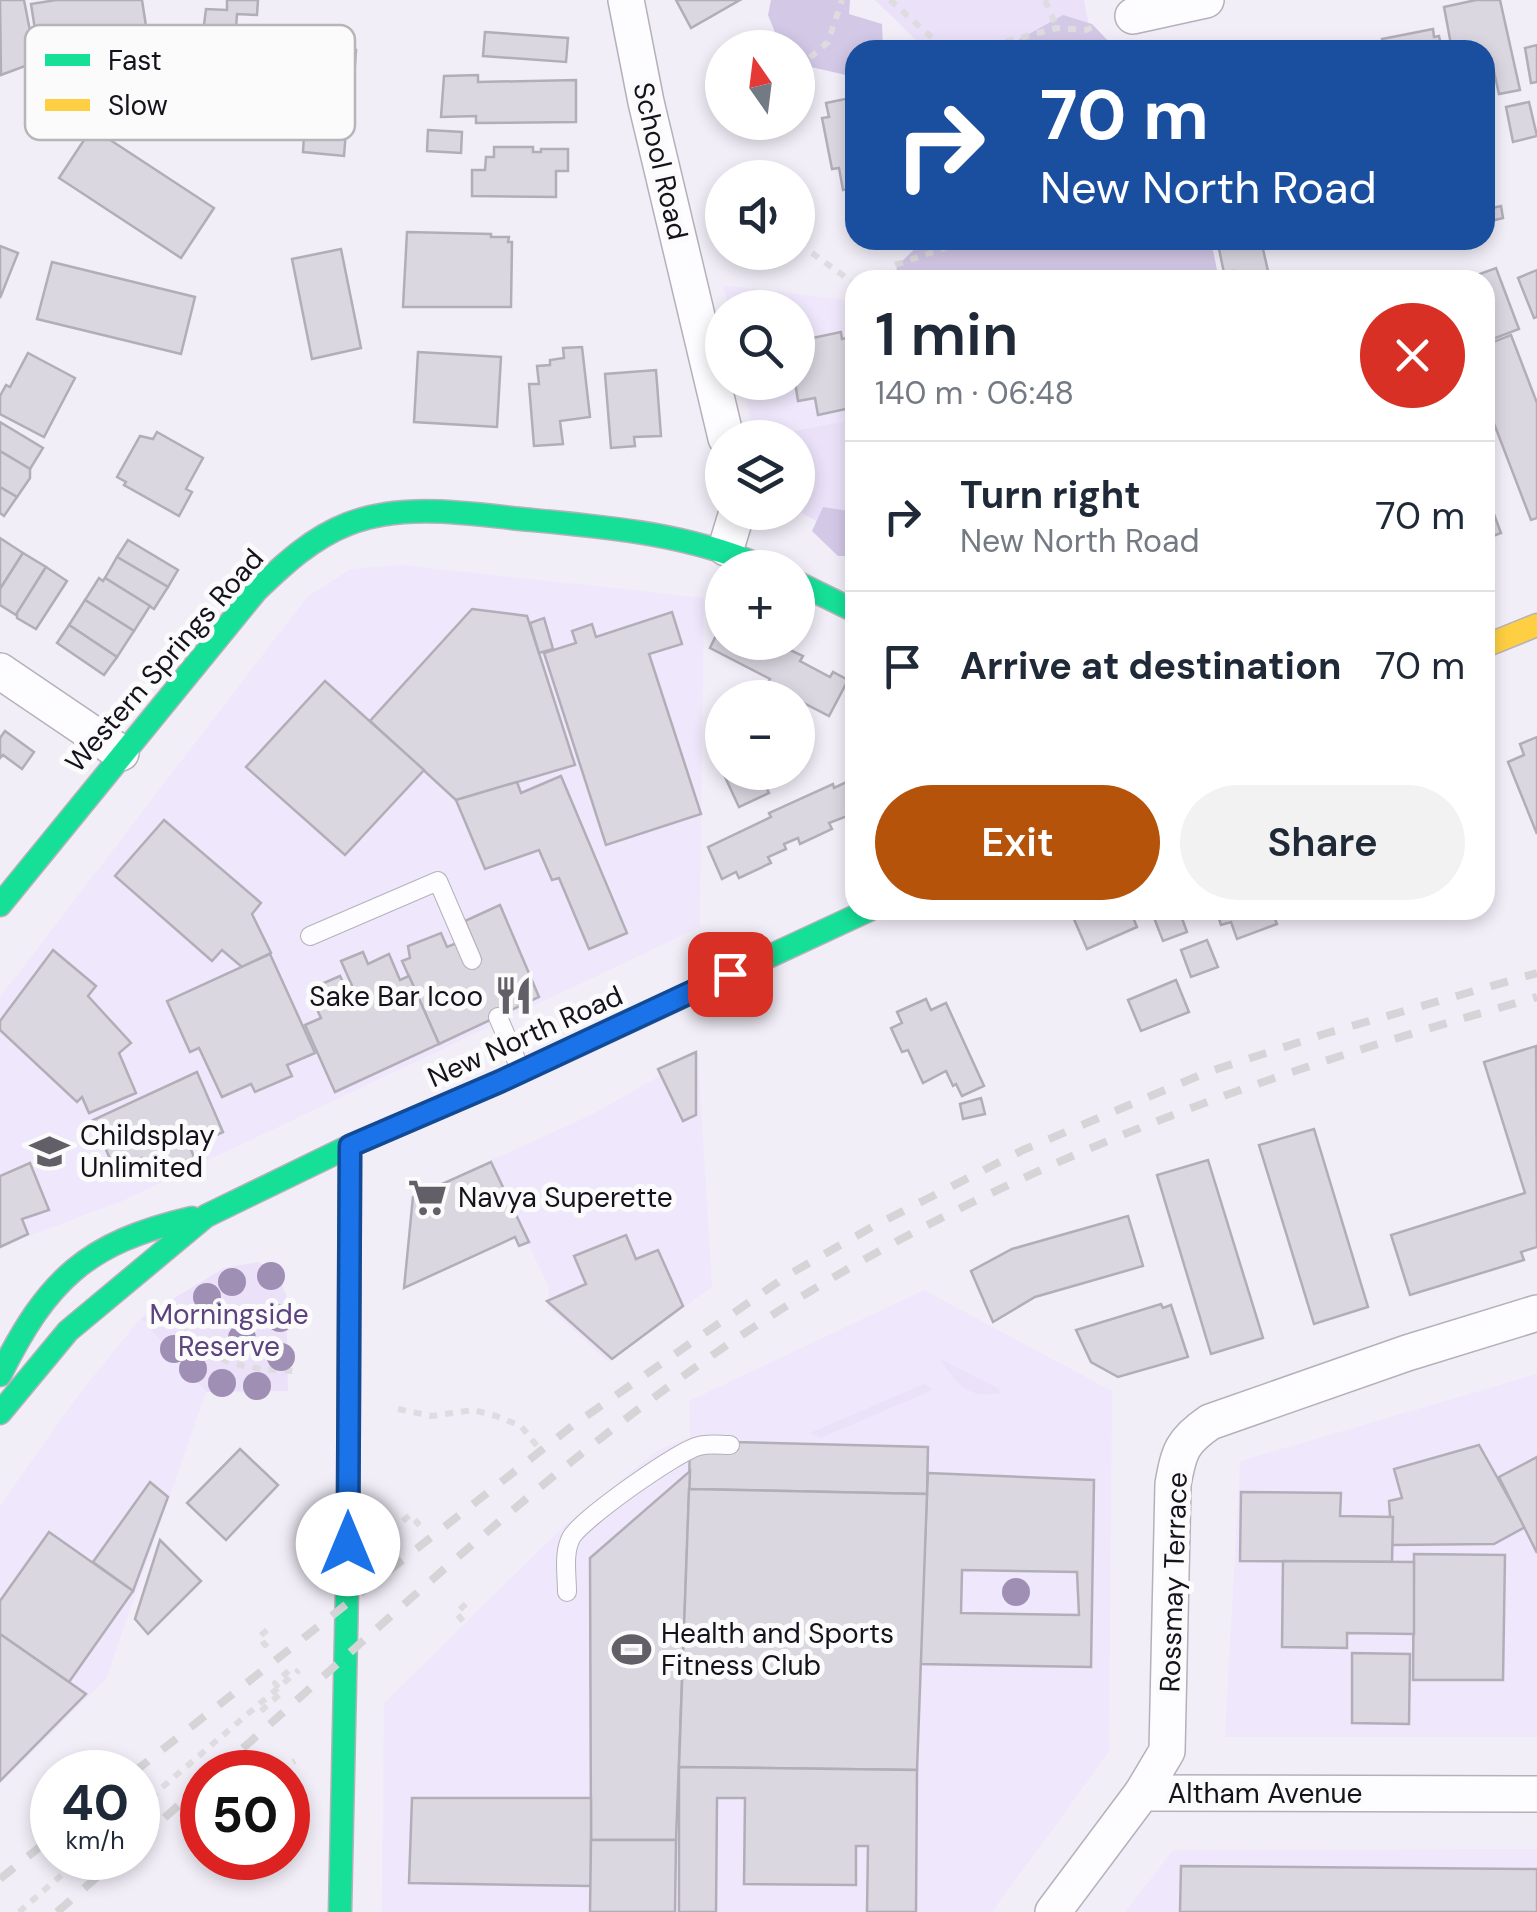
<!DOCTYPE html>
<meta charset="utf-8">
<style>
:root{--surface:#fff;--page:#f2f2f3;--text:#1f2937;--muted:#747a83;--line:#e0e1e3;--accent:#b45309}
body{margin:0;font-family:"DM Sans",sans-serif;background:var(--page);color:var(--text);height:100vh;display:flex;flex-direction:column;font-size:38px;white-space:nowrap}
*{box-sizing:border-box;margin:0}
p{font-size:32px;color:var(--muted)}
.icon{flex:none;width:55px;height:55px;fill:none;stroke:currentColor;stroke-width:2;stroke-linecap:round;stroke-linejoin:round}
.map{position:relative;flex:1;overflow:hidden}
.drawer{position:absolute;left:845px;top:270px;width:650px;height:650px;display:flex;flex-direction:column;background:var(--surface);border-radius:30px;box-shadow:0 5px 15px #0003}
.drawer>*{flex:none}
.top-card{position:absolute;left:845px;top:40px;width:650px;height:210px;border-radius:30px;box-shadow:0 5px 15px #0003;background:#1a4fa0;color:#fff;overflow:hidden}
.needle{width:65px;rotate:346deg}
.tools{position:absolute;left:705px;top:30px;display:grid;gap:20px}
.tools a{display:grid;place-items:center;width:110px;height:110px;border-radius:50%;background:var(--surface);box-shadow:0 5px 15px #0003;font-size:50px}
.speed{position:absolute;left:30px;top:1750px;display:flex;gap:20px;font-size:50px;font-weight:700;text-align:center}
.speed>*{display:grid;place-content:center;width:130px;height:130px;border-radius:50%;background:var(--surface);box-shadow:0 5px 15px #0003;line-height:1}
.speed small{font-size:25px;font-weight:400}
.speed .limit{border:15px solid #d22;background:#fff;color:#111}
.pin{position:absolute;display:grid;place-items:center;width:85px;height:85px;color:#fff;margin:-42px;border-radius:20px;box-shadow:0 5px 15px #0006}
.me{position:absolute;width:110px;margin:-55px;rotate:0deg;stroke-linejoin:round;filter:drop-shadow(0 0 8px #0008)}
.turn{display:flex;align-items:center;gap:35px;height:210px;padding:0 30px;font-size:45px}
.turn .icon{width:130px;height:130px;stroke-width:2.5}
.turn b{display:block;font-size:70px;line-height:85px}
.round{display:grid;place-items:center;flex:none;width:105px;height:105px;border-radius:52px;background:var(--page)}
.headline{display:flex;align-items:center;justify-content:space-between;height:170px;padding:0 30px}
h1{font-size:60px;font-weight:600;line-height:75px}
.primary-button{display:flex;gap:20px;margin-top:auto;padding:20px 30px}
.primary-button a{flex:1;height:115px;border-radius:60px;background:var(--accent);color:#fff;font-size:40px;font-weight:600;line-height:115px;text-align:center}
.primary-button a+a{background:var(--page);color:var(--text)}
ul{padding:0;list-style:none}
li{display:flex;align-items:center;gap:30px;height:150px;padding:0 30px;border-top:2px solid var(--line)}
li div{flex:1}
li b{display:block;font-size:38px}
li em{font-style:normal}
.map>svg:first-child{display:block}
</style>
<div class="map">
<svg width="1537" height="1912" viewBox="0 0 1537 1912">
<rect width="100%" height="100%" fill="#f2eef8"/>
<g fill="#efe7fb">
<path d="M723,285l132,16v118l-101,18 -11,-54 55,-1v-74l-70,-1z"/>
<path d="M402,565l302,33 -4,329 -578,274 -122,46v-250l307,-400 44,-28z"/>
<path d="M698,1054l14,233 -104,75 -61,-56 2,-18 -26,-55 -117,55 4,-91 181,-82z"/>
<path d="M924,1290l188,101 -3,361 -117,160h-610l2,-209 181,-178 92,-74 33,-14 -1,-36z"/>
<path d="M141,1318l65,74 -100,287 -106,105v-278l79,-112z"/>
<path d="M1537,1374v363h-312l15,-276z"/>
<path d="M1537,1849v63h-412l48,-62z"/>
</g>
<g fill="#ebe2f9">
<path d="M875,0h209l10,50h-168z"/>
<path d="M855,419v123l-57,-31v-73h-43z"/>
<path d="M258,1262l18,10 10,22 2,97 -82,1 -65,-74 83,-50z"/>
<path d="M940,1359l59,30 1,4c-32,7 -44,-10 -60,-34z"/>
<path d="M924,1384l9,6 -112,48 -11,-5z"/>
</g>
<g fill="#d3c8e6">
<path d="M771,0h79l-1,14 33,10 1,26h-28v21l-9,4 -48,-11v-16l-17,-1 -13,-32z"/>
<path d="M1063,15l29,9 25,26h-162l8,-9 48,3z"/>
<path d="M924,240h133l3,6 29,-6h122l8,40h-324l2,-14z"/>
<path d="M823,507l32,5v44h-17l-26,-25z"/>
</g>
<g fill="#dbd7e1" stroke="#b2aeb8" stroke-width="2.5" fill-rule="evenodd">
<path d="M0,0h24l12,62 -35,13z"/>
<path d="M56,0h86l6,39 -109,16 -8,-51z"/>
<path d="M227,0h31l-1,15 -20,-1 -1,14 -32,-3 2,-16 21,1z"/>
<path d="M676,0h64l-49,28z"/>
<path d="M1476,0h24l20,90 -21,4 -5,-22 -9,2v-24h-33l-8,-43z"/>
<path d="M1433,29l1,8 5,-1 3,14h-61l3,-1 -2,-10z"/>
<path d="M485,32l83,6 -2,24 -83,-6z"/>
<path d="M1537,45v37l-6,1 -6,-35z"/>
<path d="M322,47l34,3 -2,29h-4l-6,77 -41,-4 1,-18 -19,-2 5,-62h6v-3l25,2z"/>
<path d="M478,75v7l98,-2v42l-100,1v-7l-35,1 3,-41z"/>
<path d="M855,97v90l-12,3 -4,-22 -7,1 -10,-51 7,-1 -3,-14z"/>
<path d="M1529,102l8,34 -24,6 -7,-35z"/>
<path d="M92,128l122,80 -33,50 -122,-80z"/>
<path d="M428,130l34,2 -1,21 -34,-2z"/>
<path d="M494,147h39v5h8v-3h27v22h-12v26l-84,-1v-26h13l1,-13h8z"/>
<path d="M1501,206l2,12 -12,3 -3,-12z"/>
<path d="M407,232l84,2v3h18l-1,5h4l-1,65h-108z"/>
<path d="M1238,240h23l9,40h-33l-3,-9 -10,2 -6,-29z"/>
<path d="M0,246l18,7 -18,45z"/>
<path d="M341,249l20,99 -49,11 -20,-100z"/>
<path d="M52,262l143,35 -14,57 -144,-35z"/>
<path d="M1496,268l23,61 -26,10 -8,-20v-39l-16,-2z"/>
<path d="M1537,270v47l-3,1 -16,-40z"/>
<path d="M841,332l1,7 13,-3v71l-37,8 -3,-17 -17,3 -3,-19h3v-41z"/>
<path d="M1511,335l26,68v115l-6,2 -46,-120v-55z"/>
<path d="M582,347l8,70 -30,4 3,23 -29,2 -5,-62h10l-2,-18 13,-1v-5l14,-2 -1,-10z"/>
<path d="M418,352l83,5 -4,70 -83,-5z"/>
<path d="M28,353l47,25 -31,59 -44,-23v-18l6,-11 4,2z"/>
<path d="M656,370l5,66 -27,1 1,9 -24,2 -6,-74z"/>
<path d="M0,422l43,26 -13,21 -30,-18z"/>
<path d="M157,432l46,26 -17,31 6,3 -13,24 -55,-31 2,-3 -9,-5 23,-41 13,3z"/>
<path d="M0,451l30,18v9l-13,19 -17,-10z"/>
<path d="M0,487l17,10 -13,19 -4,-3z"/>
<path d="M1485,490l16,43 -16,6z"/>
<path d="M0,538l23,15 -23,36z"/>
<path d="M128,540l50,30 -10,17 -51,-30z"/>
<path d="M23,553l23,14 -30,48 -16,-10v-16z"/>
<path d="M117,557l51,30 -14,22 -49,-31z"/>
<path d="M46,567l21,14 -31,48 -19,-11v-5z"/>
<path d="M99,578l4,3 2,-3 45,28 -16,25 -49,-31z"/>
<path d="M85,600l49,31 -17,26 -48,-32z"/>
<path d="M472,609l55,7 48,149 -119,35 -86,-79z"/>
<path d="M672,612l10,32 -33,10 52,160 -95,31 -62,-192 32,-10 -4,-12 20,-7 4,13z"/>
<path d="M544,618l9,31 -14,4 -9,-30z"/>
<path d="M722,623v19h65l3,2 -2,5 15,7 -3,5 30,16 3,-5 15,8 -19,36 -62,-32 3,-5 -60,-31z"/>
<path d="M69,625l48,32 -13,18 -47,-32z"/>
<path d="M325,681l99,89 -79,85 -99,-88z"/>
<path d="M761,686l5,12h-31z"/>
<path d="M5,731l29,21 -12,17 -19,-14 -3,3v-20z"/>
<path d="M1537,737v97l-29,-72 16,-7 -4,-11z"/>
<path d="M733,772h33l1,4 -5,3 7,14 -30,14 -14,-30z"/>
<path d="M561,776l66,157 -38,16 -30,-71 -7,2 -13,-30 -54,19 -29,-69 61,-18 4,11z"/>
<path d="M855,778v39l-6,3 -2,-4 -18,7 3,6 -32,15 -2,-6 -14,6 2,5 -18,8 3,6 -32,15 -3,-6 -14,7 -14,-32 63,-30 -2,-4 64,-29 1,4z"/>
<path d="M164,820l97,83 -9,11 19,39 -29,14 -20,-17 -10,11 -97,-85z"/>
<path d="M500,905l39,92 -100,47 -37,-83 8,-3 -2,-12 33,-13 6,14 10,-4 23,14 -15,-36z"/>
<path d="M1070,910h60l7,17 -50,22z"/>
<path d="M1151,910h28l8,22 -24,9z"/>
<path d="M1216,910h65v1l-8,3 4,10 -40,15 -6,-17 -10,3z"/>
<path d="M1207,940l11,27 -27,10 -10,-27z"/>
<path d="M53,950l43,36 -8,10 43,47 -12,10 17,40 -47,20 -7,-16 -5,5 -77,-72v-9z"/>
<path d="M363,952l5,12 21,-10 11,26 9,-4 30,68 -104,48 -30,-67 16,-7 -13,-28 32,-14 12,25 6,-2 -17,-38z"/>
<path d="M270,954l45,99 -28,12 5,11 -37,16 -4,-8 -29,13 -23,-49 -9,4 -23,-51z"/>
<path d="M1176,980l13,32 -48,19 -13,-31z"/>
<path d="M926,999l5,11 15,-7 38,83 -22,10 -6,-12 -3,2 -7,-15 -23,12 -15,-33 -6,2 -11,-24 11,-5 -5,-11z"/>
<path d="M1536,1046l1,201 -16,5 3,8 -114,35 -19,-60 134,-42 -41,-131z"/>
<path d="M696,1052v63l-13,6 -25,-52z"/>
<path d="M197,1072l26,60 -33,15 4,10 -44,20 -8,-19 -27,12 -22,-50z"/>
<path d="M981,1098l4,16 -22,5 -3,-15z"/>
<path d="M1314,1129l54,178 -54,17 -55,-179z"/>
<path d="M1208,1160l55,178 -52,16 -54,-179z"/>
<path d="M491,1162l38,80 -10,4 -4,-9 -111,51 9,-91z"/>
<path d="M30,1163l19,47 -27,9 6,15 -28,13v-71z"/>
<path d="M1128,1216l15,50 -108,31 -42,25 -22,-51 41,-22z"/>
<path d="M626,1235l10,24 22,-9 25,56 -71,53 -65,-58 39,-17 -12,-28z"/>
<path d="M1161,1304l2,4 8,-3 17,52 -70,20 -27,-15 -15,-32z"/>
<path d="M690,1441l238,6 -1,47 -238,-5z"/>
<path d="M1479,1445l46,82 -31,17 -102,1 -3,-44 13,-3 -8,-29z"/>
<path d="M240,1449l38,36 -52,55 -39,-37z"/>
<path d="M1537,1457v96l-38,-76z"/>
<path d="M690,1471l-14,369h-85l-1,-282z"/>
<path d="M928,1473l166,7 -3,187 -172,-3zM962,1570l115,2 2,43 -118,-2z"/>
<path d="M150,1482l18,15 -35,94 -40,-29z"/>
<path d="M689,1489l238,5 -10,276 -238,-3z"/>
<path d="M1241,1492l100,1 -1,23 53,1 -1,45 -152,-1z"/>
<path d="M49,1532l84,59 -64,91 -69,-48v-33z"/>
<path d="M160,1540l41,41 -53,53 -13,-15z"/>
<path d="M1414,1554l91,1 -2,125h-90z"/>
<path d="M1283,1561l131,1v72l-67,-1v15l-65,-1z"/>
<path d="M0,1634l86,60 -86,87z"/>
<path d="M1352,1653l58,1 -1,70 -57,-1z"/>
<path d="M679,1767l238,3 -1,142h-49l1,-66h-12v39l-112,-1 1,-86h-28l-1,114h-37z"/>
<path d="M412,1798h179v88l-182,-3z"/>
<path d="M591,1840h85l-1,72h-85z"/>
<path d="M1181,1866l356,3v43h-357z"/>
</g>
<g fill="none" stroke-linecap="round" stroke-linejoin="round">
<defs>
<g id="lane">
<path d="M310,936l128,-55 34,79"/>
<path d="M498,1017l23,54"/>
<path d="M567,1592c0,-17 -4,-39 4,-54 9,-18 107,-87 128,-92 10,-3 21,-1 31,-1"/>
</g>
<g id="street">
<path d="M626,0l20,102 80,336"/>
<path d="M1133,16l73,-16"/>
<path d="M726,548l11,-36"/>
<path d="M0,671l121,82"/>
<path d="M1142,1793l395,1"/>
<path d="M1053,1912l89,-119 25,-42 6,-267c6,-33 9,-43 37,-62l197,-69 130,-40"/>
</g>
<g id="fast">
<path d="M798,583l57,28"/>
<path d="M0,905l256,-314c28,-27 56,-53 92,-67 54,-21 117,-11 173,-5 86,8 166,14 245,49"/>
<path d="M0,1375c48,-96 86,-132 192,-157"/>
<path d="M0,1413l68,-82 138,-115 144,-70 151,-65 368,-171"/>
<path d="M340,1912l8,-368 2,-398"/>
</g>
<path id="slow" d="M1485,646l52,-21"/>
</defs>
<use href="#lane" stroke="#b5b1bb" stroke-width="20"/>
<use href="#street" stroke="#b5b1bb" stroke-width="38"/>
<use href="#fast" stroke="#b5b1bb" stroke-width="25"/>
<use href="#slow" stroke="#b5b1bb" stroke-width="25"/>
<g stroke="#dedcdf" stroke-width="6" stroke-dasharray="8 8" stroke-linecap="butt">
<path d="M890,0l56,50"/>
<path d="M1045,0l12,28"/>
<path d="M975,50l82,-22 29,2 10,-4"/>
<path d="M798,68l30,-26 14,-42"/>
<path d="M812,253l43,31"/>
<path d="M890,280l5,-15 61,-21v-4"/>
<path d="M162,1307c42,52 66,62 133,64"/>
<path d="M398,1409l34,7 41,-6 23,6 25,10 20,25"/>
<path d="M403,1521l7,-6 8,8 -8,7"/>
<path d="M463,1621l-7,-8 12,-11"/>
<path d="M267,1630l-8,7 6,8 7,-6"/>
<path d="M278,1688l-3,-5 19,-17"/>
<path d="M261,1711l19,-17 -4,-4"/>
<path d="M287,1772l-3,-5 11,-6"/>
<path d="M138,1808l161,-138"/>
<path d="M19,1912l62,-54"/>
</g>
<use href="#lane" stroke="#fdfcfe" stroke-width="18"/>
<use href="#street" stroke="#fdfcfe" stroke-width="35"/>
<use href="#fast" stroke="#16e098" stroke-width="22"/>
<use href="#slow" stroke="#ffcf43" stroke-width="22"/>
<g stroke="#d5d4d7" stroke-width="8" stroke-dasharray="18 18" stroke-linecap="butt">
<path d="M134,1772l438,-346 216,-151 84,-48 151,-77 182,-77 119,-39 213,-61"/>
<path d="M216,1772c191,-168 375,-347 593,-480 231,-141 469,-222 728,-295"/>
<path d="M138,1842l64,-58"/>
<path d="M0,1879l52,-42"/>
<path d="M57,1912l62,-54"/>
</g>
</g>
<g fill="#a08fb5">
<circle cx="271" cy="1276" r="14"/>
<circle cx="232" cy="1282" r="14"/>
<circle cx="207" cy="1297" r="14"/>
<circle cx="280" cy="1318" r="14"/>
<circle cx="242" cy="1338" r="14"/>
<circle cx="174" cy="1349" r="14"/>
<circle cx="281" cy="1357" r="14"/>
<circle cx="193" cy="1369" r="14"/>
<circle cx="222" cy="1383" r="14"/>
<circle cx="257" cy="1386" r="14"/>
<circle cx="1016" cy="1592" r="14"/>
</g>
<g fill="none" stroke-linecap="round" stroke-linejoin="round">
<defs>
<path id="route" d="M348,1544l2,-398 151,-65 229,-107"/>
</defs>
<use href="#route" stroke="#114b97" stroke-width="25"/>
<use href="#route" stroke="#1a73e8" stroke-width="18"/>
</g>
<defs>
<symbol id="restaurant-bare" viewBox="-9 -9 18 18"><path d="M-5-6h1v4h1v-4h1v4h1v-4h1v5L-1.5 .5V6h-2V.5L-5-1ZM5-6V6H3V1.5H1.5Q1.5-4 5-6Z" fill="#635f69" stroke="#fbfbfb" stroke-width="2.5" paint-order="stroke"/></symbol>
<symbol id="school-bare" viewBox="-9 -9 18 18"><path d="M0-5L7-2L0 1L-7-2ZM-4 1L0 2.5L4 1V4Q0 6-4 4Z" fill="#635f69" stroke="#fbfbfb" stroke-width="2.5" paint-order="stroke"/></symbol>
<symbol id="supermarket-bare" viewBox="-9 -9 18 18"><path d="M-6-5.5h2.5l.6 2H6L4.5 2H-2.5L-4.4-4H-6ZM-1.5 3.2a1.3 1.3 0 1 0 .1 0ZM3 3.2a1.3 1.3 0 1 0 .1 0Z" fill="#635f69" stroke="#fbfbfb" stroke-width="2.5" paint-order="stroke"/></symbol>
<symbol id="stadium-bare" viewBox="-9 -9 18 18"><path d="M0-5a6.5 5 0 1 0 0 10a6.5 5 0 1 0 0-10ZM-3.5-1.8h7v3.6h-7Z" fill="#635f69" stroke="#fbfbfb" stroke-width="2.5" paint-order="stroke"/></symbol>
</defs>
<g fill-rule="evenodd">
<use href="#restaurant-bare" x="486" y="968" width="55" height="55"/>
<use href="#school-bare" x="22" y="1124" width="55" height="55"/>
<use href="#supermarket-bare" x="400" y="1170" width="55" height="55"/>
<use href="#stadium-bare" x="604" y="1622" width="55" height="55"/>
</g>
<g text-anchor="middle" stroke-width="10" stroke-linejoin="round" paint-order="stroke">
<g font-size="28" fill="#16121c" stroke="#fbfbfb">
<text transform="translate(661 161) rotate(77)" y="10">School Road</text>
<text transform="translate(164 660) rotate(-49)" y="10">Western Springs Road</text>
<text transform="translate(525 1036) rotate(-24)" y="10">New North Road</text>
<text transform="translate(1173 1582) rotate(-88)" y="10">Rossmay Terrace</text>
<text x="1265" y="1803">Altham Avenue</text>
</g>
<g font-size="28" fill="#16121c" stroke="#fbfbfb" text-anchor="start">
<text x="483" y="1006" text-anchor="end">Sake Bar Icoo</text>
<text x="80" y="1145">Childsplay<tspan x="80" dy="32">Unlimited</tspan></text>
<text x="458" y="1207">Navya Superette</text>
<text x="661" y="1643">Health and Sports<tspan x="661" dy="32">Fitness Club</tspan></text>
</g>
<g font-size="28" fill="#5c427e" stroke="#fbfbfb">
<text x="229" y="1324">Morningside<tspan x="229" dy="32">Reserve</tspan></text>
</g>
</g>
<rect x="25" y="25" width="330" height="115" rx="15" fill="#fbfbfb" stroke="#b6b5b8" stroke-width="2.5"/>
<rect x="45" y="54" width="45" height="12" fill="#16e098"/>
<rect x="45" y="99" width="45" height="12" fill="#ffcf43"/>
<g font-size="28" fill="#16121c">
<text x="108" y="70">Fast</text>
<text x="108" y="115">Slow</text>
</g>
</svg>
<div class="tools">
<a><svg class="needle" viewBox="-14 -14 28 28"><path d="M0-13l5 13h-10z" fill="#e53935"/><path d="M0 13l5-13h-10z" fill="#747a83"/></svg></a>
<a><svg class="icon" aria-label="sound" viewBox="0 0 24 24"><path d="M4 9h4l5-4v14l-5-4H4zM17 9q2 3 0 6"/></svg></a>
<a><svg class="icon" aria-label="search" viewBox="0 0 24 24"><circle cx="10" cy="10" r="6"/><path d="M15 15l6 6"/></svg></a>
<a><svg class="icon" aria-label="layers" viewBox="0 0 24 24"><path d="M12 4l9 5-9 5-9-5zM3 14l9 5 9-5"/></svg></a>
<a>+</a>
<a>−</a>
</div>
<div class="speed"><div>40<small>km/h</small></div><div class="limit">50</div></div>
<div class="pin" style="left:730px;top:974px;background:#d93025"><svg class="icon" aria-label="arrive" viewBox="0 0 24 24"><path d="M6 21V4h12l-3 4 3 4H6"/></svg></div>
<svg class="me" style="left:348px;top:1544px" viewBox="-20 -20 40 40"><circle r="19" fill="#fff"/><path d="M0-13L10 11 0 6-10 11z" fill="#1a73e8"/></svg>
<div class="top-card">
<div class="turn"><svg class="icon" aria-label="right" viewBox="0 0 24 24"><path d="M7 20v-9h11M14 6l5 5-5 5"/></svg><div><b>70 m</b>New North Road</div></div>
</div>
<section class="drawer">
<div class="headline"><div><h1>1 min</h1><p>140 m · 06:48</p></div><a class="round" style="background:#d93025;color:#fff"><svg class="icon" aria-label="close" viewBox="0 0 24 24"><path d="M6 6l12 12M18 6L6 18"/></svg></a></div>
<ul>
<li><svg class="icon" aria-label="right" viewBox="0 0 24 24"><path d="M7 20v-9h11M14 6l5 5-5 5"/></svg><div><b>Turn right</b><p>New North Road</p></div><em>70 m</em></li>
<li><svg class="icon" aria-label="arrive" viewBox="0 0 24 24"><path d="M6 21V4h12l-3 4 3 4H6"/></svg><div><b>Arrive at destination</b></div><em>70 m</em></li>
</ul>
<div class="primary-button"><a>Exit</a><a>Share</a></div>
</section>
</div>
